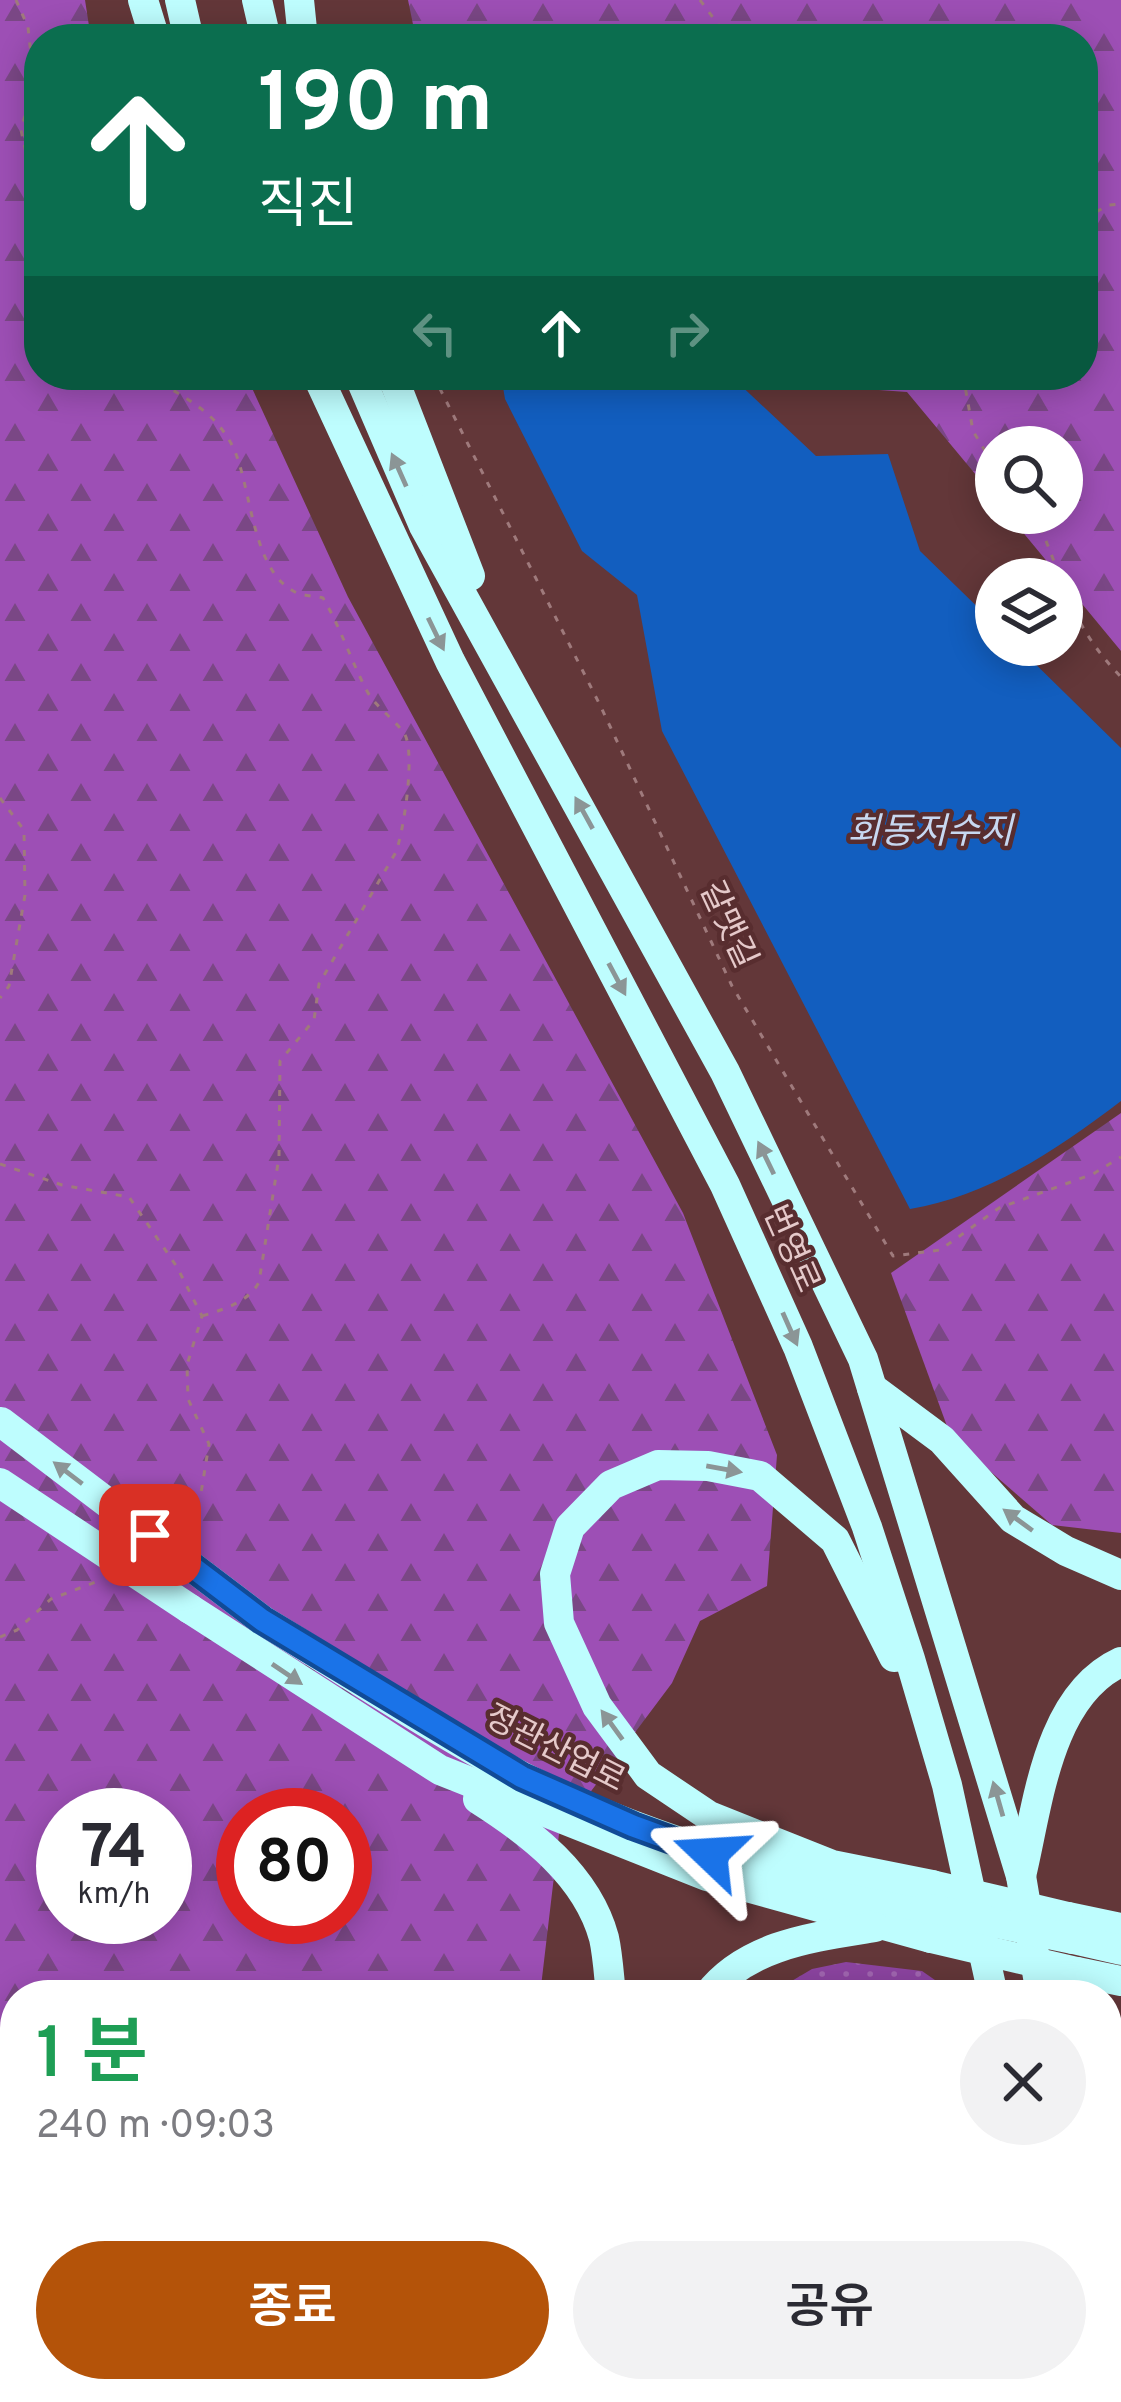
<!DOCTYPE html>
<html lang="ko">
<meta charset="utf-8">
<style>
:root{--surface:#fff;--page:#f2f2f3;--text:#2b2b33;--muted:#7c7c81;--accent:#b45309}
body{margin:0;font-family:Overpass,"Noto Sans KR",sans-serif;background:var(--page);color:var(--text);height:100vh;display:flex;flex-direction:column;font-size:45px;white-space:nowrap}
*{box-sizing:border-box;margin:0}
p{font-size:39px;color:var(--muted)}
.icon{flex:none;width:66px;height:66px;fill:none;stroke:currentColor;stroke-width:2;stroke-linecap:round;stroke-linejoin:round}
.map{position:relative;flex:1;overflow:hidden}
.sheet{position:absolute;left:0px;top:1980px;width:1122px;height:423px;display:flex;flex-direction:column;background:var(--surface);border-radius:48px 48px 0 0;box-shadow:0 6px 30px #0003}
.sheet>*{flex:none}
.top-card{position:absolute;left:24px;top:24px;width:1074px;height:366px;border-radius:48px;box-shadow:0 6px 30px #0003;background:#0b6e4f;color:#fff;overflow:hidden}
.fabs{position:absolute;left:975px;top:426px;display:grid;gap:24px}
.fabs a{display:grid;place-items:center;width:108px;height:108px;border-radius:50%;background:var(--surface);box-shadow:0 6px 30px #0003;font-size:60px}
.speed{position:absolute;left:36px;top:1788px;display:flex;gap:24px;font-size:60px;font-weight:700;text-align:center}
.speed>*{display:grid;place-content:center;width:156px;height:156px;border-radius:50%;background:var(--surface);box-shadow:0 6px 30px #0003;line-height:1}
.speed small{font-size:30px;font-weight:400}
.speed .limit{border:18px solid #d22;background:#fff;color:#111}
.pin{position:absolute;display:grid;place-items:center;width:102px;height:102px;color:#fff;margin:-51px;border-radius:24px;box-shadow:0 6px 18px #0006}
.me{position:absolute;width:132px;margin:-66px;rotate:290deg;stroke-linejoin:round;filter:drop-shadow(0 0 9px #0008)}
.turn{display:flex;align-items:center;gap:42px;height:252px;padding:0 36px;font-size:54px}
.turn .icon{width:156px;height:156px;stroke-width:2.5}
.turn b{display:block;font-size:84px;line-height:102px}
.lanes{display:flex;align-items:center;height:114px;padding:0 36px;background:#0003;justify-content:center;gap:60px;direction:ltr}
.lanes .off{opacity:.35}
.round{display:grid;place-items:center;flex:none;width:126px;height:126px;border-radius:63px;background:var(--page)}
.overview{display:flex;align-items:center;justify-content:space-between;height:204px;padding:0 36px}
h1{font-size:72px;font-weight:600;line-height:90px;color:#1e9e55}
.action{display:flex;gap:24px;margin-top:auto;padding:24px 36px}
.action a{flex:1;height:138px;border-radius:72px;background:var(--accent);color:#fff;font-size:48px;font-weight:600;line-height:138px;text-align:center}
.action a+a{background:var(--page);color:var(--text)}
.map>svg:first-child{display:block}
</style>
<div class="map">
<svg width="1121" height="2402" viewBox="0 0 1121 2402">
<defs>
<pattern id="grass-dots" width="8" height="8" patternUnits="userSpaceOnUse" patternTransform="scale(3)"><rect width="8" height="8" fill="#8c44a1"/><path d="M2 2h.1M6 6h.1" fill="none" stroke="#a166b1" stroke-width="1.8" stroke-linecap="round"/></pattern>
<pattern id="forest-firs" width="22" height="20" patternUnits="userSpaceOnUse" patternTransform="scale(3)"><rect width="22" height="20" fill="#9d4fb5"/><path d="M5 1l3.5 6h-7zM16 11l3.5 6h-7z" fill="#7a4785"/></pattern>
</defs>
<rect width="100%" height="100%" fill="#633739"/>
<path fill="url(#grass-dots)" d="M846,1962l76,9 23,16 1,8h-178l44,-26z"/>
<g fill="url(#forest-firs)" fill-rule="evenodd">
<path d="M0,0h85l6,39h-52v336h207l102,222 335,616 94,242 -10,131 -67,35 -28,62 -113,151 -19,161h-525v393h688l17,14h-720zM63,1815h102v102h-102zM243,1815h102v102h-102z"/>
<path d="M408,0h713v651l-114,-138h55v-66h-66v52l-89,-107 -70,-5 -19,-12h265v-336h-667z"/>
<path d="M1121,1113v420l-69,-8 -101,-88 -60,-164z"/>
</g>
<path fill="#125ebf" d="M501,375h223l10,4 82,77 72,-2 32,97 76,74v20h20l105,103v353c-63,48 -132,95 -211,108l-248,-478 -25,-136 -55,-44 -77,-152z"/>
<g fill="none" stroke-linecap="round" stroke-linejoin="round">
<g stroke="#9f7a7c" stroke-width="3" stroke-dasharray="6 9" stroke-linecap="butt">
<path d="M16,0l12,27 6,56 -13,47 11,50 -1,38 8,4"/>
<path d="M700,0l29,39"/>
<path d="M1083,219l26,-14 12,-1"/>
<path d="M148,375c34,22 66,34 85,72 19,40 18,123 62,145 7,4 20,4 28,6 18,30 28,63 44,93 8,15 26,27 37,42 12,18 0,97 -8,119l-77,132 -5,36 -34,41 -1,96 -20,125c-10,20 -37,28 -57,34"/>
<path d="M433,375l167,330 132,281 161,270 47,-6 59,-42 94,-34 28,-17"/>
<path d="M963,375l10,56 23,38"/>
<path d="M1035,513l26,66"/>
<path d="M1062,582c14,38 31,66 59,95"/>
<path d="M0,798l24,32 1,65 -16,91 -9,12"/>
<path d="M0,1164l62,21 67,12 48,70 25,49 -15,49 1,34 21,45 -8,49 -29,27"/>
<path d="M0,1637l17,-7 34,-31 50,-19"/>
</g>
<g stroke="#befdfe" stroke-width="30">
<path d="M143,0l12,39"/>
<path d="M180,0l9,39"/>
<path d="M257,0l9,39"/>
<path d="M299,0l4,39"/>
<path d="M317,375l133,286 275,524 73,162 69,180 43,132 37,126 46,210"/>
<path d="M359,375l65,151 301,546 138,287 158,517 20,119"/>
<path d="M392,375l78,201"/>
<path d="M872,1388l70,52 71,79 53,32 55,24"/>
<path d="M190,1609l250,161 267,106 224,62"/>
<path d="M262,1620c86,52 171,111 261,157 127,65 264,99 402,131"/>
<path d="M894,1657l-59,-117 -75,-64 -52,-10 -50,-1 -47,20 -41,42 -15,47 4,49 38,83 51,69 61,41 123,49 100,20"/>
<path d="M478,1799c52,33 109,76 126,139 4,18 5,39 7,57"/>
<path d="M1021,1876c17,-70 26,-180 100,-214"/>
<path d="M1068,1917l53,11"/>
<path d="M1073,1939l48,11"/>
<path d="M1077,1972l44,9"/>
<path d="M708,1995c39,-51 107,-58 167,-68"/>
<path d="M908,2388l13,14"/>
<path d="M1051,2388l1,14"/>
<path d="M1112,2402l3,-146 6,-28"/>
</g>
<g stroke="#befdfe" stroke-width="30">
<path d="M1,1422l261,198"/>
<path d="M0,1483l190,126"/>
<path d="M932,1885l136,32"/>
<path d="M925,1908l148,31"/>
<path d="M931,1938l146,34"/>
</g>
</g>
<defs><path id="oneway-solid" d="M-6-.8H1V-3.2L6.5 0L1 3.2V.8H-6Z" transform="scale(3)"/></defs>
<g fill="#8b9596">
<use href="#oneway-solid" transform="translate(399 470) rotate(-114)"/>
<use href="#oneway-solid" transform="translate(436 634) rotate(64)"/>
<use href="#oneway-solid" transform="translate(584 813) rotate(-119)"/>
<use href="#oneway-solid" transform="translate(617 979) rotate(62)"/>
<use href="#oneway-solid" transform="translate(766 1158) rotate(-116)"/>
<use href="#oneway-solid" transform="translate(790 1329) rotate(66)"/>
<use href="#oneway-solid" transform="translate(724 1469) rotate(10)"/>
<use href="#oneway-solid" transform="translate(68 1473) rotate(-143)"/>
<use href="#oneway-solid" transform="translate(1018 1520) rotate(-144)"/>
<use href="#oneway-solid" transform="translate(287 1674) rotate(34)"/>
<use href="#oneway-solid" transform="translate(612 1725) rotate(-126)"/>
<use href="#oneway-solid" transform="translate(998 1799) rotate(-106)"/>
</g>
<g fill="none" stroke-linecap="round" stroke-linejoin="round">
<defs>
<path id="route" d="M150,1535l112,85 260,157 111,49 77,28"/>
</defs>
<use href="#route" stroke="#114b97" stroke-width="30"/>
<use href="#route" stroke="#1a73e8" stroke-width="21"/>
</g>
<g text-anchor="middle" stroke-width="9" stroke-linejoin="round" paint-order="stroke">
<g font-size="33" fill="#e5c9ca" stroke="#582d2f">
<text transform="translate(730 924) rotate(65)" y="12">갈맷길</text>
<text transform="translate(793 1248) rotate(66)" y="12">번영로</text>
<text transform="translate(556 1747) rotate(27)" y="12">정관산업로</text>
</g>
<g font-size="36" font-style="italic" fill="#c7d8f1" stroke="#582d2f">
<text x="930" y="843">회동저수지</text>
</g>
</g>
</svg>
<div class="fabs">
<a><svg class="icon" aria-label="search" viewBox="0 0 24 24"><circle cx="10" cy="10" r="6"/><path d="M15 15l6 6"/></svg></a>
<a><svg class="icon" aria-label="layers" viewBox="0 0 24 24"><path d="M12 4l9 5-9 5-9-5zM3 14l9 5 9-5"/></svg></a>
</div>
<div class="speed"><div>74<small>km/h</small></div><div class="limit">80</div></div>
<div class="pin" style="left:150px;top:1535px;background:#d93025"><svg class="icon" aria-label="arrive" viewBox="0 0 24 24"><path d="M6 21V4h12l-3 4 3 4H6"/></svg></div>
<svg class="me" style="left:710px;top:1854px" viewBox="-20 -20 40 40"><path d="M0-17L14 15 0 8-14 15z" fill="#1a73e8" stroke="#fff" stroke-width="4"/></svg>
<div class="top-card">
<div class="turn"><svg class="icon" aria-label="ahead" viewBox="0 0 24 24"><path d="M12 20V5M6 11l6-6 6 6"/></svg><div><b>190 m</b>직진</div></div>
<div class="lanes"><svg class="icon off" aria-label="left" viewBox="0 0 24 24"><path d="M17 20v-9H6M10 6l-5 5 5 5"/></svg><svg class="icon" aria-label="ahead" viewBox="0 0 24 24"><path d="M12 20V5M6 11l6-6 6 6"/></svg><svg class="icon off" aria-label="right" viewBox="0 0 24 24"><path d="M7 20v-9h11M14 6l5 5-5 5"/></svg></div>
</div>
<section class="sheet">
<div class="overview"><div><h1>1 분</h1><p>240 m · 09:03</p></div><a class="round"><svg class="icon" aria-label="close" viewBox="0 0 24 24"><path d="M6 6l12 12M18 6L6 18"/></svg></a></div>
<div class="action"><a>종료</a><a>공유</a></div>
</section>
</div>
